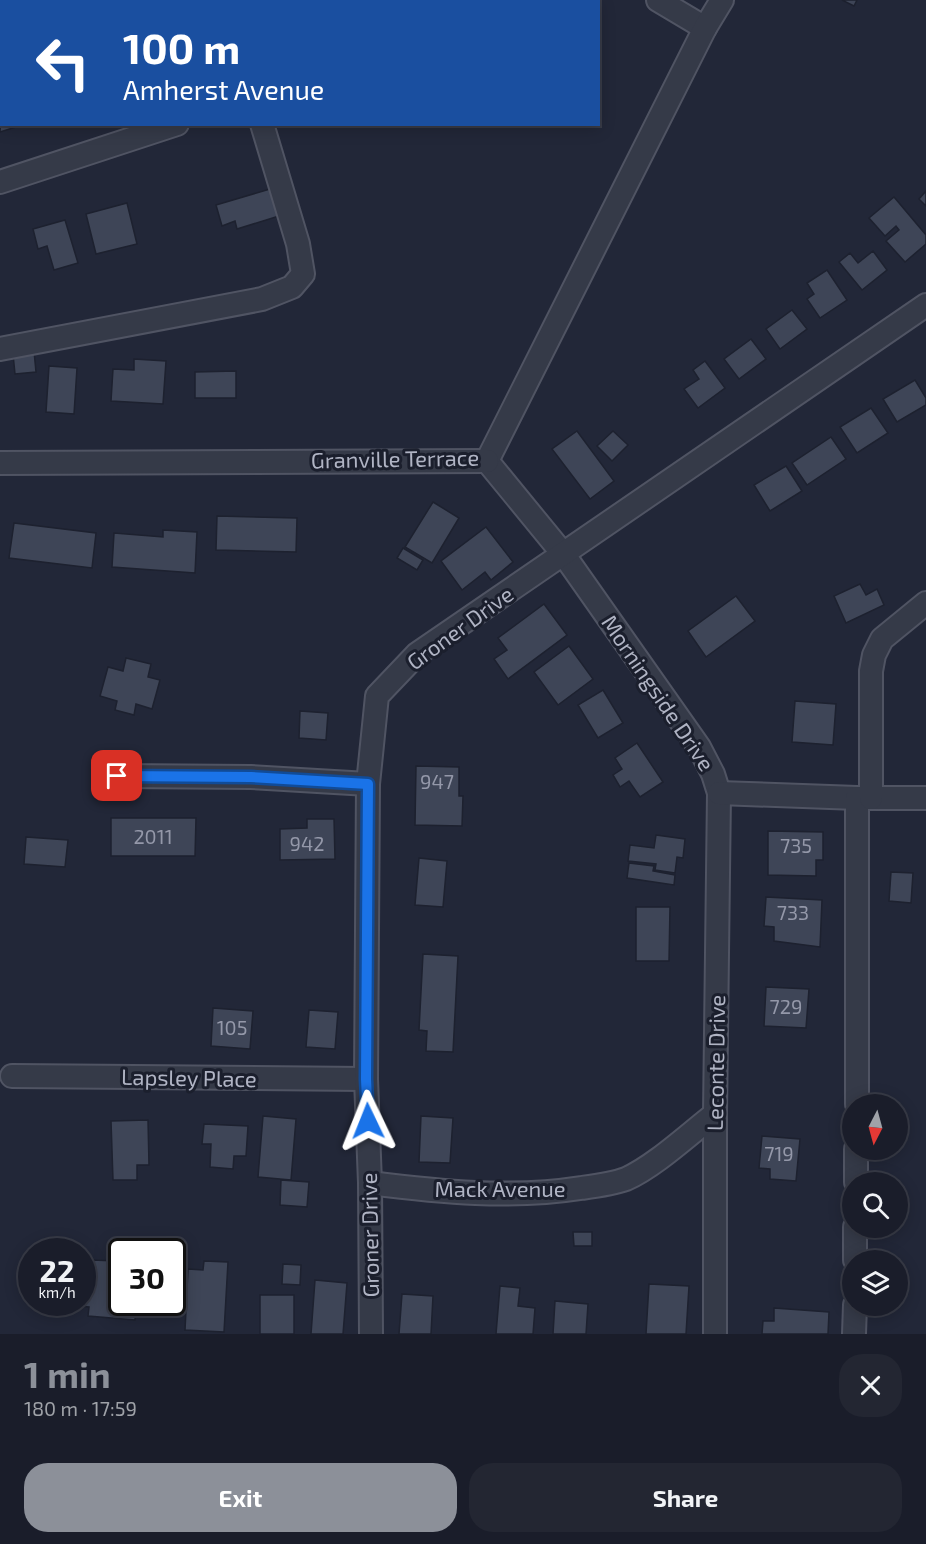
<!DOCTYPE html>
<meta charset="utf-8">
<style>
:root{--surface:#1a1d2a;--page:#232632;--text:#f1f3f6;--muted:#9fa2a8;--line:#383b47;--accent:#8c9099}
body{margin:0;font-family:"Exo 2",sans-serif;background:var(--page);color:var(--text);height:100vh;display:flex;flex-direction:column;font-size:22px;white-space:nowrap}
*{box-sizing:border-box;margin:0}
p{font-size:20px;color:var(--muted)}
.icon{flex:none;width:33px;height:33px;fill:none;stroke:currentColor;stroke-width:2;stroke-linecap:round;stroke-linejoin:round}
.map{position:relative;height:1334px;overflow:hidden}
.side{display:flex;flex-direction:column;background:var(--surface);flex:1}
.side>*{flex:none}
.guide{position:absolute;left:0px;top:0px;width:600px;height:126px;box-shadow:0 3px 15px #0003,0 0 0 2px var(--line);background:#1a4fa0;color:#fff;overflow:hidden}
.needle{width:39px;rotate:186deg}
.controls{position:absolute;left:842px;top:1094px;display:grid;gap:12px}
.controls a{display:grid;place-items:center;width:66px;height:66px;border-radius:50%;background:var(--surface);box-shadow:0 3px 15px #0003,0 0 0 2px var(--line);font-size:30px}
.speed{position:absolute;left:18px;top:1238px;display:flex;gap:12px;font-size:30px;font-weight:700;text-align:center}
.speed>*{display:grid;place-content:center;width:78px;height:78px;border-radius:50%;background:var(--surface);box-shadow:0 3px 15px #0003,0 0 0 2px var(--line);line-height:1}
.speed small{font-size:15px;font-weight:400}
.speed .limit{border:3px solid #111;border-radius:9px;background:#fff;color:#111}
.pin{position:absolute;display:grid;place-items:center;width:51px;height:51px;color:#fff;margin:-26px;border-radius:12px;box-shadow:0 3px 9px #0006}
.me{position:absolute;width:66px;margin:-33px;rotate:358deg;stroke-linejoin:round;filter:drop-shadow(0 0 4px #0008)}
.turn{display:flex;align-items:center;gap:21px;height:126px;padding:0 24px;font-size:27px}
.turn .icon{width:78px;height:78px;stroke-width:2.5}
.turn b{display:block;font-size:42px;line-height:51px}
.round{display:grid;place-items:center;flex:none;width:63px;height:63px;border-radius:24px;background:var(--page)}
.headline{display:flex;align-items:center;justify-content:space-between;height:102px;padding:0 24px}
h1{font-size:36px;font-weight:700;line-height:45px;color:var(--accent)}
.primary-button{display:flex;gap:12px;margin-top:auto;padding:12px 24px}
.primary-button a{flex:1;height:69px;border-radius:24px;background:var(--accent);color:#fff;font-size:24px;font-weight:700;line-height:69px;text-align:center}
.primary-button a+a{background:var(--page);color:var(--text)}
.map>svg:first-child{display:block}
</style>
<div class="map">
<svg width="926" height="1334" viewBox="0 0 926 1334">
<rect width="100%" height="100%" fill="#222738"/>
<g fill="#3e4557" stroke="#1d212f" stroke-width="1.5">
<rect x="254" y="0" width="32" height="2"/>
<rect x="303" y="0" width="40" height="2"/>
<path d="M381,0h36l-6,2z"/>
<path d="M842,0h15l-3,6z"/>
<path d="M2,98v26l20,1 -22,7z"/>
<path d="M270,189l9,27 -42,13 -2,-8 -13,5 -6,-21z"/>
<path d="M926,191v15l-7,-7z"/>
<path d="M894,197l32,38v9l-21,18 -19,-21 13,-11 -3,-4 -11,10 -16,-18z"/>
<path d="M127,203l10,41 -41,10 -10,-40z"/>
<path d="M65,220l13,43 -24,7 -7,-24 -9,3 -5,-20z"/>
<path d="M873,251l14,19 -25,20 -23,-28 11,-9 8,10z"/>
<path d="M827,270l20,30 -27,18 -13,-19 7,-5 -7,-11z"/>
<path d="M792,310l15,19 -27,20 -14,-20z"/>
<path d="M751,339l15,20 -27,20 -15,-20z"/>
<path d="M34,351l2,21 -21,2 -2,-20z"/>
<path d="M134,359l32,2 -3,43 -52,-3 2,-32 21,1z"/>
<path d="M705,361l20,27 -27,20 -14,-19 15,-10 -6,-9z"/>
<path d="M49,366l28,2 -3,46 -28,-2z"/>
<path d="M236,371v27h-41v-26z"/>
<path d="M915,380l11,18v7l-29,17 -14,-23z"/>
<path d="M871,408l17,25 -31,20 -17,-26z"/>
<path d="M577,431l37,50 -24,18 -38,-50z"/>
<path d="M613,431l15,14 -16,16 -15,-15z"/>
<path d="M831,437l15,22 -39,26 -15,-22z"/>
<path d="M786,466l16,25 -32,20 -16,-26z"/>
<path d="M433,502l26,16 -27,45 -27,-16z"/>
<path d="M217,516l80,2 -1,34 -80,-2z"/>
<path d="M14,523l82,10 -4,35 -83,-10z"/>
<path d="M486,527l27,35 -22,18 -6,-8 -23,18 -21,-29z"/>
<path d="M163,530l34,2 -2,41 -83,-6 2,-34 49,4z"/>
<path d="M403,548l20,12 -6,10 -20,-12z"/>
<path d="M860,584l6,11 11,-6 7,16 -38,18 -12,-27z"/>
<path d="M736,596l19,25 -49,36 -18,-26z"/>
<path d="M544,604l23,31 -59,44 -14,-20 13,-9 -9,-12z"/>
<path d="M569,646l24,33 -35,26 -24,-33z"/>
<path d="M126,658l25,6 -3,13 12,3 -8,29 -16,-5 -2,11 -19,-5 2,-9 -17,-5 8,-29 15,4z"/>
<path d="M603,690l20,33 -25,15 -20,-33z"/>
<path d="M795,701l41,3 -3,41 -41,-3z"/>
<path d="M300,711l28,2 -2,27 -27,-2z"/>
<path d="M637,743l26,39 -23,15 -11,-16 -9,6 -7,-12 9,-6 -7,-11z"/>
<path d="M416,766l43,1v29h4l-1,30 -47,-1z"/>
<path d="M111,818h85l-1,38h-84z"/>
<path d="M307,819h27l1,40 -55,1v-31l27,-1z"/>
<path d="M768,831l55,1v28h-7v16l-48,-1z"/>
<path d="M656,835l29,4 -2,19 -6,-1 -2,16 -20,-3 1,-6 -28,-3 2,-16 24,3z"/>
<path d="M26,837l42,3 -3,27 -41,-3z"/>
<path d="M419,858l28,3 -4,46 -28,-2z"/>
<path d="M629,863l25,3 -1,5 22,4 -1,10 -47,-7z"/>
<path d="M891,872l22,1 -2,30 -22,-2z"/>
<path d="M766,897l56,3 -2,47 -46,-6v-14l-10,-1z"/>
<path d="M636,907h34l-1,54h-33z"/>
<path d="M423,954l35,2 -5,96 -27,-1 1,-20 -8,-1z"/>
<path d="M766,987l43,2 -3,39 -42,-2z"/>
<path d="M213,1008l40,3 -3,38 -39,-3z"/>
<path d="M309,1010l29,2 -3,37 -29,-2z"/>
<path d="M263,1116l33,3 -5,61 -33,-3z"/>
<path d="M421,1116l32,2 -3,45 -31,-1z"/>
<path d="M148,1120l1,45h-12v15h-24l-2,-59z"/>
<path d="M204,1124l44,2 -2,30h-12l-1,13 -23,-2 1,-23h-9z"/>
<path d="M762,1136l38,3 -4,42 -26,-2v-10l-11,-1z"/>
<path d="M281,1180l28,2 -2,25 -27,-2z"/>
<path d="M573,1232h19v14h-18z"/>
<path d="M117,1255h5v47h14l-1,18 -47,-4 1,-9 -13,-1v-4h6v-19h8l2,-23 24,1z"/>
<path d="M204,1261l24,1 -4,70 -39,-2 3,-61 15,1z"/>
<path d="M283,1264l18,1 -1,20 -18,-1z"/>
<path d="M315,1280l32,3 -4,51h-32z"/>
<path d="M649,1284l40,2 -3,48h-40z"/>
<path d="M500,1286l20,2 -2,18 17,2 -2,26h-37z"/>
<path d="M402,1294l31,2 -2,38h-32z"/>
<rect x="260" y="1295" width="34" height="39"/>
<path d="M555,1301l33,3 -2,30h-33z"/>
<path d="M774,1308l55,4 -1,22h-66l1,-13h11z"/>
</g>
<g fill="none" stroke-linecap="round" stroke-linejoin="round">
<defs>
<g id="minor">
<path d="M658,0l47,28"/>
<path d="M541,2l5,-2"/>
<path d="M0,182l177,-58"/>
<path d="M0,349l262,-50 30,-12 11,-13 -5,-30 -36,-120"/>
<path d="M487,461l77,94 135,192 14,27 6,19 -4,321v220"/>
<path d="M487,461l218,-433 17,-28"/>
<path d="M0,463l487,-2"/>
<path d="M117,776l134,1 117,7"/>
<path d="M719,793l138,5h69"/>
<path d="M857,798v306"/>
<path d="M871,798v-127l3,-16 8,-16 44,-36"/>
<path d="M12,1076l354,3"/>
<path d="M856,1182v-33"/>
<path d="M370,1183c71,9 140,16 211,5 15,-2 31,-4 45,-9 29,-13 63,-45 89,-65"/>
<path d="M855,1227v33"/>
<path d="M371,1334l-1,-151 -4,-104 2,-295 9,-88 40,-42 509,-349"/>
<path d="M854,1334l1,-29"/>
</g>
</defs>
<use href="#minor" stroke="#505463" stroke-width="26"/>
<use href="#minor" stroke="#353a48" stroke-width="22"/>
</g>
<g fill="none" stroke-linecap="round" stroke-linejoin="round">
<defs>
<path id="route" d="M117,776l134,1 117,7 -2,295 2,42"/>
</defs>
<use href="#route" stroke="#114b97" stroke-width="15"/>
<use href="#route" stroke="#1a73e8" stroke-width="10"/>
</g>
<g text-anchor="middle" stroke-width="6" stroke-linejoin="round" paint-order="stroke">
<g font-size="20" fill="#9498a9">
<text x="437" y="789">947</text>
<text x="153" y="844">2011</text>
<text x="307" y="851">942</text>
<text x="796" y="853">735</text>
<text x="793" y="920">733</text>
<text x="786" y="1014">729</text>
<text x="232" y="1035">105</text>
<text x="779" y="1161">719</text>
</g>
<g font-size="22" fill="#b0b4c4" stroke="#1b1f2d">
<text transform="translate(395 459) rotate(-1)" y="8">Granville Terrace</text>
<text transform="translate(460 628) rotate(-36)" y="8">Groner Drive</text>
<text transform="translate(658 693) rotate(56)" y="8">Morningside Drive</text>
<text transform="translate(716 1063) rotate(-89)" y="8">Leconte Drive</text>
<text transform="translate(189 1078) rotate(1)" y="8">Lapsley Place</text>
<text x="500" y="1197">Mack Avenue</text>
<text transform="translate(370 1235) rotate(-91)" y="8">Groner Drive</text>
</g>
</g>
</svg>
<div class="controls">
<a><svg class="needle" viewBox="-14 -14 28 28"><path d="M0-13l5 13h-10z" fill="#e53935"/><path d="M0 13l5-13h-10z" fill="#9fa2a8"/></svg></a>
<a><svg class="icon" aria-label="search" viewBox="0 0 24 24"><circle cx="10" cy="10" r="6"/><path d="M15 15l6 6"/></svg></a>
<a><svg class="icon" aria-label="layers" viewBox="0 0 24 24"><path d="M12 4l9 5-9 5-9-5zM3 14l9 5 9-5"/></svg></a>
</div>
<div class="speed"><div>22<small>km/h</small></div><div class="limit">30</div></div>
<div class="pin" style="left:117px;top:776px;background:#d93025"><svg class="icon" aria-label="arrive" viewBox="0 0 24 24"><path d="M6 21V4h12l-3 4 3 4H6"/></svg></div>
<svg class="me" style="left:368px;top:1121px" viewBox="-20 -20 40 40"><path d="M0-17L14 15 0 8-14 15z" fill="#1a73e8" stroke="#fff" stroke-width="4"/></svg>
<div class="guide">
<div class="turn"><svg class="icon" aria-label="left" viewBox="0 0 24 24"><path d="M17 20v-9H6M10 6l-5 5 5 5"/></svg><div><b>100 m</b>Amherst Avenue</div></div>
</div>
</div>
<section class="side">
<div class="headline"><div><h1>1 min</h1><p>180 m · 17:59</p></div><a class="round"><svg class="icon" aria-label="close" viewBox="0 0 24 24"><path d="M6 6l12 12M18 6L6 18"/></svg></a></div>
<div class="primary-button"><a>Exit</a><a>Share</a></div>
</section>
